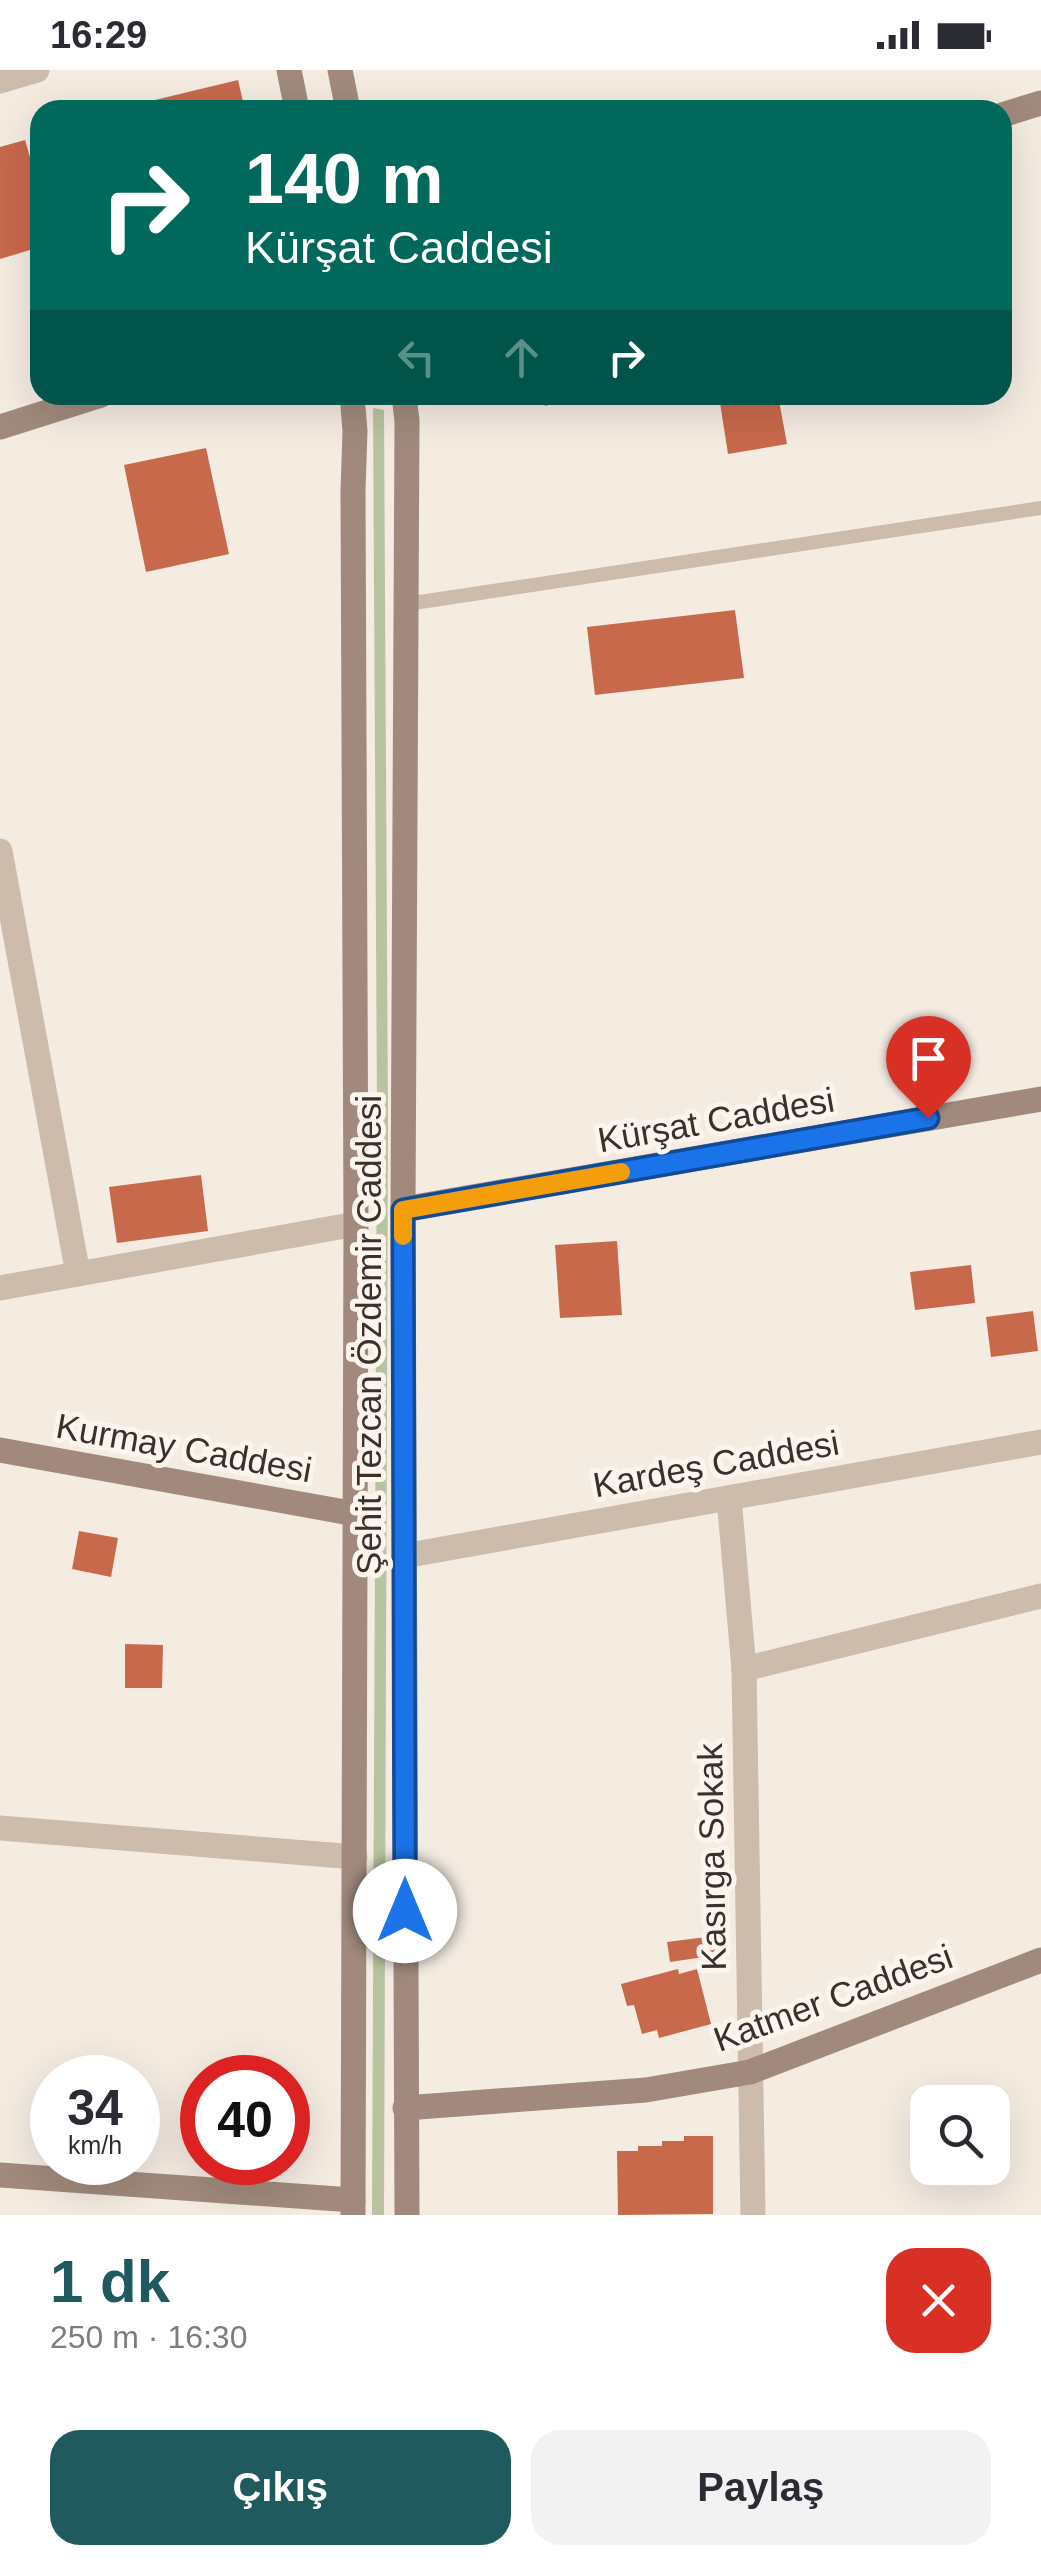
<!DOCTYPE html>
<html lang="tr">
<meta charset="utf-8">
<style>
:root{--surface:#fff;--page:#f2f2f3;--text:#2b2b33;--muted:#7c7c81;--accent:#1f5a5e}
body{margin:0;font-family:Arial,sans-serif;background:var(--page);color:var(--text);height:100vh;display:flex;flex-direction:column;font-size:38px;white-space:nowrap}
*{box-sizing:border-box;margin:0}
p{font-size:32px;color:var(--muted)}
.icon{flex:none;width:55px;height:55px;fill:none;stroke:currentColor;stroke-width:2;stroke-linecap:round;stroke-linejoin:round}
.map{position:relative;height:2145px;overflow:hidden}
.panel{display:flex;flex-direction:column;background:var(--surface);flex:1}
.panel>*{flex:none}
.hud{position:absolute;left:30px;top:30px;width:982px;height:305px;border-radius:30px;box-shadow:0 10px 40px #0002;background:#00695c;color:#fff;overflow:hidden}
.tools{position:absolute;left:910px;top:2015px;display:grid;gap:20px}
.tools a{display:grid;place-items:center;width:100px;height:100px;border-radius:20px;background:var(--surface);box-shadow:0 10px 40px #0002;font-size:50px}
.speed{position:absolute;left:30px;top:1985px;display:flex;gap:20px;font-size:50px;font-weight:700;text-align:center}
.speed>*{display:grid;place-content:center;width:130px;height:130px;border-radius:50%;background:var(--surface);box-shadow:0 10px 40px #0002;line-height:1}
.speed small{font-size:25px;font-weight:400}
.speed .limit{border:15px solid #d22;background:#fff;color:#111}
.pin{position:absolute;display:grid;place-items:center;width:85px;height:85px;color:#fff;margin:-102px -42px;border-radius:50% 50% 50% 0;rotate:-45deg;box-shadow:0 0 10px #0007}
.pin .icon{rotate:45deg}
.me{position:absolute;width:110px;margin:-55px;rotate:0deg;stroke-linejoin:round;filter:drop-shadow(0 0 8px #0008)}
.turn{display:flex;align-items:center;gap:35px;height:210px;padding:0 50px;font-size:45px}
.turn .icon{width:130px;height:130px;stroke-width:2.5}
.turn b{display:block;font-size:70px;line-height:85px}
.lanes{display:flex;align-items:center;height:95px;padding:0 50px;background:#0003;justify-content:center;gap:50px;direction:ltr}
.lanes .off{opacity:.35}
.round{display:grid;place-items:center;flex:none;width:105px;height:105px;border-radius:30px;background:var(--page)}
.overview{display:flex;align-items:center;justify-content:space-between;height:170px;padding:0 50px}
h1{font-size:60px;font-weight:700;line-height:75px;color:var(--accent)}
.button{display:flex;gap:20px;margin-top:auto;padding:20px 50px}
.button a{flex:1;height:115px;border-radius:30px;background:var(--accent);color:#fff;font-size:40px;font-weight:700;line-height:115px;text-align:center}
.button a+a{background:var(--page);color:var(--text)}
.status{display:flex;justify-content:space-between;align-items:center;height:70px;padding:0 50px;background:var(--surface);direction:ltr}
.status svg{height:28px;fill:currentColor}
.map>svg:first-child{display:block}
</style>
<div class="status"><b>16:29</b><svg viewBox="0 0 49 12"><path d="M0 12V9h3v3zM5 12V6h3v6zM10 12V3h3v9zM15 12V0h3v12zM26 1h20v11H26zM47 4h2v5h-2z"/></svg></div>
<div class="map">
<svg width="1041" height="2145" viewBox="0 0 1041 2145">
<rect width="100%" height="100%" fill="#f4ebe1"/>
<path fill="#b8c4a0" d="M373,338l11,2 4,712 -4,1093h-12l5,-1105z"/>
<g fill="#c8694b">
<path d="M238,10l7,30h-110l-1,-5z"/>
<path d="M25,70l15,52v55l-40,12v-112z"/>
<path d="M542,325h41v1l-38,10z"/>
<path d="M770,325h8l9,49 -59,10 -8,-51z"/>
<path d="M206,378l23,106 -83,18 -22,-107z"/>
<path d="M735,540l9,68 -149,17 -8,-68z"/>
<path d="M201,1105l7,56 -91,12 -8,-56z"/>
<path d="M617,1171l5,74 -62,3 -5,-73z"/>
<path d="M971,1195l4,38 -60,7 -5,-38z"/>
<path d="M1033,1241l5,40 -47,6 -5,-40z"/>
<path d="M79,1461l39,7 -7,39 -39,-8z"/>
<path d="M125,1574l38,1 -1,43h-37z"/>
<path d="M722,1865l2,19 -54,8 -3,-20z"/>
<path d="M678,1899l1,5 18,-5 14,55 -52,14 -2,-8 -15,4 -8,-29 -7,1 -6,-22z"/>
<path d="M684,2066h29v78l-95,1 -1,-64h21v-5h24v-5h22z"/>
</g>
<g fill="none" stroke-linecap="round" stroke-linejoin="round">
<path stroke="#cdbbac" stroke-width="14" d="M407,534l634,-96"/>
<g stroke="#cdbbac" stroke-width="25">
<path d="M0,11l37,-11"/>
<path d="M0,781l78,423"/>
<path d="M0,1218l356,-64"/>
<path d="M729,1428l15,171 9,546"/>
<path d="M404,1486l637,-114"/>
<path d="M744,1599l297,-73"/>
<path d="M0,1758l355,29"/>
</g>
<g stroke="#a18a7d" stroke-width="25">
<path d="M289,0l8,40"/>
<path d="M340,0l8,40"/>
<path d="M1002,45l39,-12"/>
<path d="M352,325l3,36 -2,60 3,733 -3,991"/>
<path d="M404,325l3,26 -4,788 4,1006"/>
<path d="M0,357l101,-32"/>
<path d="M403,1139l638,-110"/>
<path d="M0,1380l356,64"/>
<path d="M405,2038l241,-18 104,-18 291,-112"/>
<path d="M0,2105l353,25"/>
</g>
</g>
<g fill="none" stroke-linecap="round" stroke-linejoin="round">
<defs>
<path id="route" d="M405,1841l-2,-701 525,-92"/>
</defs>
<use href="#route" stroke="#114b97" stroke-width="25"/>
<use href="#route" stroke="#1a73e8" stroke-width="18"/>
<path stroke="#f59e0b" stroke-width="18" d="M403,1166v-26l218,-38"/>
</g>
<g text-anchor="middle" stroke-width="10" stroke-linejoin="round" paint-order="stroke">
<g font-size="35" fill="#3b302b" stroke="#fbf5ee">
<text transform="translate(716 1050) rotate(-10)" y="12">Kürşat Caddesi</text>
<text transform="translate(369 1265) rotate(-90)" y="12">Şehit Tezcan Özdemir Caddesi</text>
<text transform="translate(184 1378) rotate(10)" y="12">Kurmay Caddesi</text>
<text transform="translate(716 1394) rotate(-10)" y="12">Kardeş Caddesi</text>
<text transform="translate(712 1787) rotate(-91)" y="12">Kasırga Sokak</text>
<text transform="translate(833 1928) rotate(-20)" y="12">Katmer Caddesi</text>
</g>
</g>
</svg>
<div class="tools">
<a><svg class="icon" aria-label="search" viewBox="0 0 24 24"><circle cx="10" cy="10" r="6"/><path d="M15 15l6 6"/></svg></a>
</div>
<div class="speed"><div>34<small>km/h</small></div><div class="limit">40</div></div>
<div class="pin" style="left:928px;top:1048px;background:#d93025"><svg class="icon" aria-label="arrive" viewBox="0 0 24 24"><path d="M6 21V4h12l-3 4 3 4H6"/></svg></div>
<svg class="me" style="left:405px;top:1841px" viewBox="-20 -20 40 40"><circle r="19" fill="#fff"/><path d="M0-13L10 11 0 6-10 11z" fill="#1a73e8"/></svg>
<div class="hud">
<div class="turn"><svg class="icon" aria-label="right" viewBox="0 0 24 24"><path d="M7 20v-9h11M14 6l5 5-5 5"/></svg><div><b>140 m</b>Kürşat Caddesi</div></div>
<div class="lanes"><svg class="icon off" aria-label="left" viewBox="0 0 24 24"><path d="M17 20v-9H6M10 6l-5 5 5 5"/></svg><svg class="icon off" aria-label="ahead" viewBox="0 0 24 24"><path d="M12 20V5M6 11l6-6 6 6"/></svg><svg class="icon" aria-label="right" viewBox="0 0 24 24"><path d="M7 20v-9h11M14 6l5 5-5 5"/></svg></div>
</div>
</div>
<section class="panel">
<div class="overview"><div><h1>1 dk</h1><p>250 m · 16:30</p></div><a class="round" style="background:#d93025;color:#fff"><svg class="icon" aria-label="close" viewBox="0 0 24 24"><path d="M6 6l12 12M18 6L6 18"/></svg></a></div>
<div class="button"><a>Çıkış</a><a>Paylaş</a></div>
</section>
